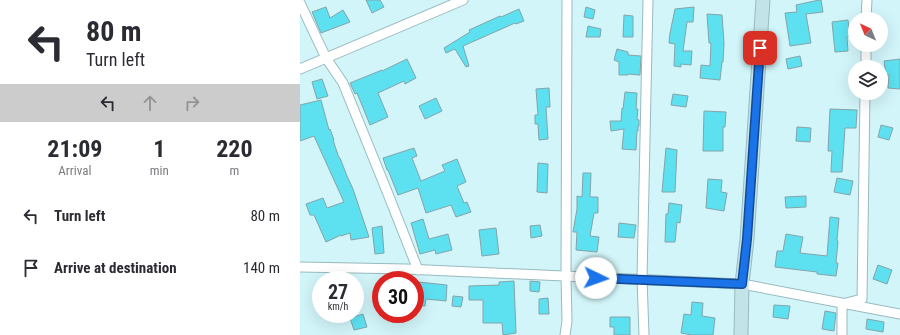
<!DOCTYPE html>
<style>
:root{--surface:#fff;--page:#f7f7f7;--text:#2b2b33;--muted:#7c7c81}
body{margin:0;font-family:"Roboto Condensed",sans-serif;background:var(--page);color:var(--text);height:100vh;display:flex;flex-direction:column;font-size:15px;white-space:nowrap}
*{box-sizing:border-box;margin:0}
p{font-size:13px;color:var(--muted)}
.icon{flex:none;width:22px;height:22px;fill:none;stroke:currentColor;stroke-width:2;stroke-linecap:round;stroke-linejoin:round}
.map{position:relative;flex:1;overflow:hidden}
.drawer{display:flex;flex-direction:column;background:var(--surface);width:300px}
.drawer>*{flex:none}
.hud{background:#fff;color:var(--text);overflow:hidden}
.needle{width:26px;rotate:317deg}
.fabs{position:absolute;left:548px;top:12px;display:grid;gap:8px}
.fabs a{display:grid;place-items:center;width:40px;height:40px;border-radius:50%;background:var(--surface);box-shadow:0 4px 16px #0002;font-size:20px}
.speed{position:absolute;left:12px;top:271px;display:flex;gap:8px;font-size:20px;font-weight:700;text-align:center}
.speed>*{display:grid;place-content:center;width:52px;height:52px;border-radius:50%;background:var(--surface);box-shadow:0 4px 16px #0002;line-height:1}
.speed small{font-size:10px;font-weight:400}
.speed .limit{border:6px solid #d22;background:#fff;color:#111}
.pin{position:absolute;display:grid;place-items:center;width:34px;height:34px;color:#fff;margin:-17px;border-radius:8px;box-shadow:0 2px 6px #0006}
.me{position:absolute;width:44px;margin:-22px;rotate:93deg;stroke-linejoin:round;filter:drop-shadow(0 0 3px #0008)}
.turn{display:flex;align-items:center;gap:14px;height:84px;padding:0 20px;font-size:18px}
.turn .icon{width:52px;height:52px;stroke-width:2.5}
.turn b{display:block;font-size:28px;line-height:34px}
.lanes{display:flex;align-items:center;height:38px;padding:0 20px;background:#0003;justify-content:center;gap:20px;direction:ltr}
.lanes .off{opacity:.35}
.eta{display:flex;justify-content:space-evenly;align-items:center;height:68px;text-align:center}
.eta b{font-size:24px;font-weight:700;line-height:28px}
ul{padding:0;list-style:none}
li{display:flex;align-items:center;gap:12px;height:52px;padding:0 20px}
li div{flex:1}
li b{display:block;font-size:15px}
li em{font-style:normal}
main{display:flex;flex:1;min-height:0}
.map>svg:first-child{display:block}
</style>
<main>
<section class="drawer">
<div class="hud">
<div class="turn"><svg class="icon" aria-label="left" viewBox="0 0 24 24"><path d="M17 20v-9H6M10 6l-5 5 5 5"/></svg><div><b>80 m</b>Turn left</div></div>
<div class="lanes"><svg class="icon" aria-label="left" viewBox="0 0 24 24"><path d="M17 20v-9H6M10 6l-5 5 5 5"/></svg><svg class="icon off" aria-label="ahead" viewBox="0 0 24 24"><path d="M12 20V5M6 11l6-6 6 6"/></svg><svg class="icon off" aria-label="right" viewBox="0 0 24 24"><path d="M7 20v-9h11M14 6l5 5-5 5"/></svg></div>
</div>
<div class="eta">
<div><b>21:09</b><p>Arrival</p></div>
<div><b>1</b><p>min</p></div>
<div><b>220</b><p>m</p></div>
</div>
<ul>
<li><svg class="icon" aria-label="left" viewBox="0 0 24 24"><path d="M17 20v-9H6M10 6l-5 5 5 5"/></svg><div><b>Turn left</b></div><em>80 m</em></li>
<li><svg class="icon" aria-label="arrive" viewBox="0 0 24 24"><path d="M6 21V4h12l-3 4 3 4H6"/></svg><div><b>Arrive at destination</b></div><em>140 m</em></li>
</ul>
</section>
<div class="map">
<svg width="600" height="335" viewBox="0 0 600 335">
<rect width="100%" height="100%" fill="#d2f5f9"/>
<g fill="#5de1f1" stroke="#83a4a9">
<path d="M66,0h14l4,7 -12,6z"/>
<path d="M519,0h2l2,12 -17,2 5,29 -21,3 -5,-33 12,-1 -1,-7z"/>
<path d="M26,7l4,11 13,-8 7,12 -29,11 -9,-21z"/>
<path d="M286,7l9,3 -2,9 -9,-2z"/>
<path d="M394,7l-1,15h-6l-4,29h9l-1,14 -10,-1v3l-7,-1 1,-22 -6,-1 1,-10 5,-24z"/>
<path d="M219,9l5,12 -8,3 -1,-1 -52,23 6,20 -3,1 -11,-18 -9,4 -2,-5 26,-16 -1,-2 31,-14 1,1z"/>
<path d="M407,14l15,1 2,28 -1,19h-1l-2,18 -20,-2 1,-13 9,1 1,-23h-2z"/>
<path d="M324,15l9,1v21h-10z"/>
<path d="M548,20l2,16 -3,1 1,14 -13,1 -3,-30z"/>
<path d="M288,26l13,3 -1,8h-14z"/>
<path d="M317,49l11,3v3l13,1 -1,19 -12,-1v1h-9v-13l-5,-2z"/>
<path d="M500,56l2,10 -14,3 -2,-10z"/>
<path d="M107,59l9,19 -11,6 -1,-3 -26,12 10,24 -18,8 -13,-32 -2,1 -5,-11 32,-13v1z"/>
<path d="M600,59v30l-12,-1 1,-13 -3,1 -2,-15z"/>
<path d="M22,79l6,17 -11,3 -5,-17z"/>
<path d="M249,88l1,19h-4l2,32 -9,1 -1,-16h-3v-9h3l-2,-26z"/>
<path d="M325,92l12,1 -1,16h2l-1,10 2,1v6h-1v5h-1l-1,19 -14,-1 2,-20 -13,2 -1,-10h11l1,-13 1,1z"/>
<path d="M373,94l15,2 -2,11 -15,-2z"/>
<path d="M136,98l6,13 -17,8 -6,-13z"/>
<path d="M21,100l8,30 1,-1 4,11h-1l6,18h1l7,18 6,13 16,48 -18,3 -1,-7 -9,3v-1l-15,7 -12,-27h-4l-4,-11 17,-6 4,10 17,-6 -30,-66 -14,5v-36z"/>
<path d="M530,109l27,1 -1,18h-11l-3,44h-11l1,-21h-4z"/>
<path d="M404,111l22,1 -1,15h-2v24h-20z"/>
<path d="M581,125l12,3 -4,12 -11,-3z"/>
<path d="M497,127l14,1 -1,14 -14,-1z"/>
<path d="M114,148l3,8 -5,2 9,23 24,-10 -3,-6 15,-6 9,23 -9,4 7,17 3,-1 4,10 -15,5 -5,-12 -25,8 -8,-25 -20,7 -10,-25h-1l-4,-12z"/>
<path d="M366,148l11,2 -2,42h-13z"/>
<path d="M238,163l10,1 -1,29 -10,-1z"/>
<path d="M283,173h8l-1,24h8v16h-4l-4,23 9,1 -2,15 -21,-2 1,-18h-4l4,-23v-13l5,1z"/>
<path d="M537,178l16,3 -3,14 -16,-3z"/>
<path d="M408,179l14,1 -1,12 6,1 -3,18 -18,-3z"/>
<path d="M506,196v11l-20,1 -1,-11z"/>
<path d="M369,203l13,2 -2,18 -3,-1 -2,20h-10l1,-28h2z"/>
<path d="M530,217l9,1 -2,22 1,1 -2,22h2l-2,13 -19,-2v-2l-42,-5 2,-16h6l3,-17 17,3 -3,16 27,3z"/>
<path d="M123,219l6,20 19,-5 4,16 -16,4 -1,-4 -15,4 -9,-31z"/>
<path d="M319,223l17,2 -2,13 -16,-1z"/>
<path d="M240,225l2,11 -11,2 -1,-12z"/>
<path d="M82,226l2,27 -9,1 -3,-26z"/>
<path d="M196,228l3,26 -17,2 -3,-26z"/>
<path d="M578,265l14,5 -5,14 -14,-5z"/>
<path d="M214,281l2,52 -13,2 -1,-12h-19v-23h-14v-14l30,-1v-3z"/>
<path d="M230,281l10,1 -1,10 -9,-1z"/>
<path d="M118,282l29,3 -1,16 -20,-2 -1,7 -10,-1z"/>
<path d="M153,296l10,1 -2,10 -9,-1z"/>
<path d="M248,298l1,16h-10v-15z"/>
<path d="M392,302l11,1 -1,13 13,2 -2,17h-21l-11,-2 3,-19 7,1z"/>
<path d="M474,305l16,1 -2,13 -15,-2z"/>
<path d="M525,311l11,2 -2,18 -12,-2z"/>
<path d="M63,314l4,13 -13,3 -4,-12z"/>
<path d="M310,317h20v18h-16v-8h-4z"/>
<path d="M567,319l17,3 -1,10 -17,-3z"/>
</g>
<g fill="none" stroke-linecap="round" stroke-linejoin="round">
<defs>
<g id="street">
<path d="M0,3l26,55 17,25 45,111 30,76"/>
<path d="M566,19l1,-19"/>
<path d="M566,67v-22"/>
<path d="M0,69l163,-69"/>
<path d="M0,267l106,2 336,15 158,30"/>
<path d="M265,335l2,-14 -1,-45 1,-276"/>
<path d="M344,335l-2,-56 6,-279"/>
<path d="M542,335v-31l20,-5 3,-206"/>
</g>
<path id="secondary" d="M441,335l1,-51 5,-45 16,-239"/>
</defs>
<use href="#street" stroke="#99babf" stroke-width="11"/>
<use href="#secondary" stroke="#99babf" stroke-width="15"/>
<use href="#street" stroke="#fff" stroke-width="9"/>
<use href="#secondary" stroke="#c2e3e7" stroke-width="13"/>
</g>
<g fill="none" stroke-linecap="round" stroke-linejoin="round">
<defs>
<path id="route" d="M296,278l146,6 5,-45 13,-191"/>
</defs>
<use href="#route" stroke="#114b97" stroke-width="10"/>
<use href="#route" stroke="#1a73e8" stroke-width="7"/>
</g>
</svg>
<div class="fabs">
<a><svg class="needle" viewBox="-14 -14 28 28"><path d="M0-13l5 13h-10z" fill="#e53935"/><path d="M0 13l5-13h-10z" fill="#7c7c81"/></svg></a>
<a><svg class="icon" aria-label="layers" viewBox="0 0 24 24"><path d="M12 4l9 5-9 5-9-5zM3 14l9 5 9-5"/></svg></a>
</div>
<div class="speed"><div>27<small>km/h</small></div><div class="limit">30</div></div>
<div class="pin" style="left:460px;top:48px;background:#d93025"><svg class="icon" aria-label="arrive" viewBox="0 0 24 24"><path d="M6 21V4h12l-3 4 3 4H6"/></svg></div>
<svg class="me" style="left:296px;top:278px" viewBox="-20 -20 40 40"><circle r="19" fill="#fff"/><path d="M0-13L10 11 0 6-10 11z" fill="#1a73e8"/></svg>
</div>
</main>
